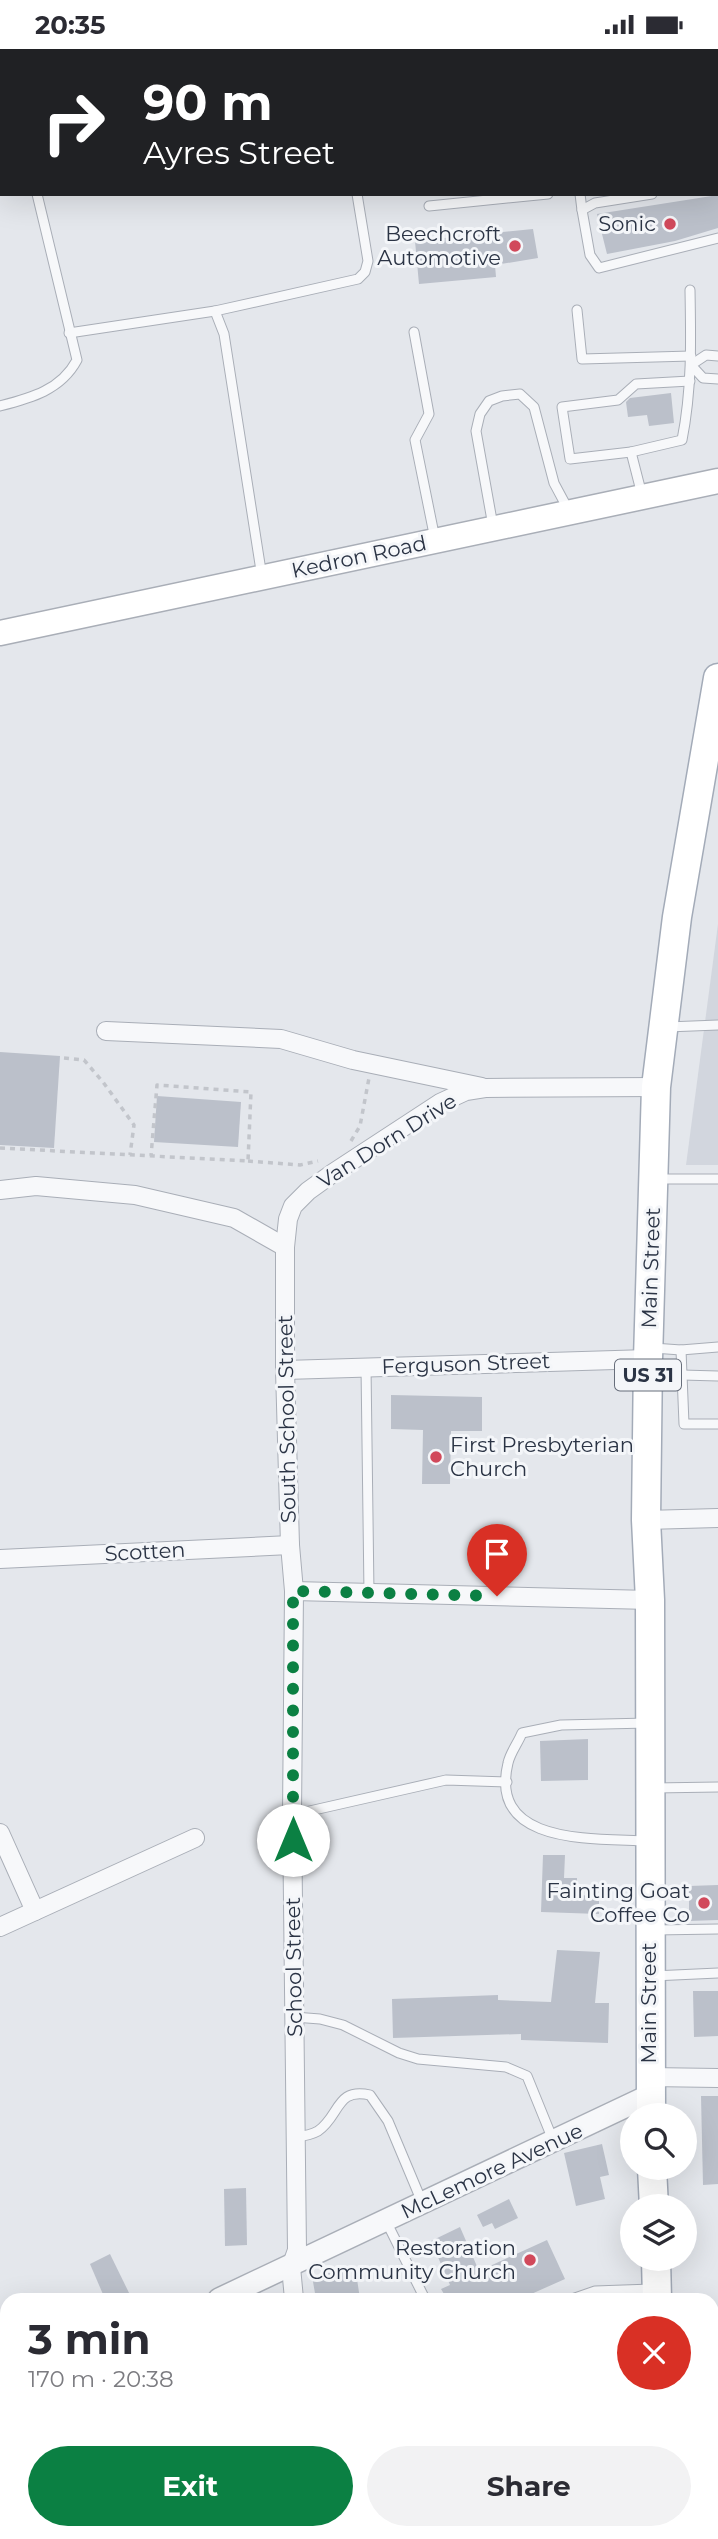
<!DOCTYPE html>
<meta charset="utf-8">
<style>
:root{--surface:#fff;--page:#f2f2f3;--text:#2b2b33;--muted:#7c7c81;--accent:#0b8043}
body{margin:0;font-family:Montserrat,sans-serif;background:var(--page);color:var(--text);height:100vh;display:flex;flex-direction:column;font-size:26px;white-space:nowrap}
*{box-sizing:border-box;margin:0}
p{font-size:23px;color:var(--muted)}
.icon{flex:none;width:38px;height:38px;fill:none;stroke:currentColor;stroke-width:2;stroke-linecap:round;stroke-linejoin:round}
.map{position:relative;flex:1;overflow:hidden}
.details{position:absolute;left:0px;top:2244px;width:719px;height:247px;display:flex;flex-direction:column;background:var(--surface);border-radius:21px 21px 0 0;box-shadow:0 7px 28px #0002}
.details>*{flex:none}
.guide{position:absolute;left:0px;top:0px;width:719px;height:147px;box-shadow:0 7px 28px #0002;background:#202124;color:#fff;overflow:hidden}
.controls{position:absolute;left:620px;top:2054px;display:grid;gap:14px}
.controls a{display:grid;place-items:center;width:77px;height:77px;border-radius:50%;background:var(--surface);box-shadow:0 7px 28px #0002;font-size:35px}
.pin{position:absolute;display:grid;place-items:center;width:60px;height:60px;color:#fff;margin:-72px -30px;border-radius:50% 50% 50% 0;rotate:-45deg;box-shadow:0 0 7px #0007}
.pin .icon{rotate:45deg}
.me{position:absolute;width:77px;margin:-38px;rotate:0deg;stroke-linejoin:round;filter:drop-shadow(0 0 5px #0008)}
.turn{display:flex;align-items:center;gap:24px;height:147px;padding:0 28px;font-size:32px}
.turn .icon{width:91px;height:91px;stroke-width:2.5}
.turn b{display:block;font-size:49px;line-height:60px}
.round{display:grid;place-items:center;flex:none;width:74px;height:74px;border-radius:37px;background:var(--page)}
.head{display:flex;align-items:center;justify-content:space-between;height:119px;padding:0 28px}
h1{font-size:42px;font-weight:700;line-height:52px}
.button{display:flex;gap:14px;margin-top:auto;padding:14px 28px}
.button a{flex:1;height:80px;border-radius:42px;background:var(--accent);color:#fff;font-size:28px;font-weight:700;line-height:80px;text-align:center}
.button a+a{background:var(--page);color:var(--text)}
.status{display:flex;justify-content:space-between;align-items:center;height:49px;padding:0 35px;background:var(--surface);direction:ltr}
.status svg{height:19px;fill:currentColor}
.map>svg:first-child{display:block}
</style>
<div class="status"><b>20:35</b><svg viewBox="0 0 49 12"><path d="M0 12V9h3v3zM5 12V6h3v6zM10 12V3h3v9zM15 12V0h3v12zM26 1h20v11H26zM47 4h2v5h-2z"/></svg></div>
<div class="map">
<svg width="718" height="2490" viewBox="0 0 718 2490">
<rect width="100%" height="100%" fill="#e4e7ec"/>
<path fill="#d2d6de" d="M718,875v241h-32z"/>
<g fill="#bbc0ca">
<path d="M718,146v33l-43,13 -68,13 -10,-40z"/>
<path d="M533,180l5,29 -43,7 1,12 -77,7 -4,-43z"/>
<path d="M671,344l3,30 -25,3 -2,-11 -19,2 -2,-15 4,-4z"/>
<path d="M0,1003l60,4 -6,92 -54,-3z"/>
<path d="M157,1047l84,6 -3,45 -84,-5z"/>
<path d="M391,1346l91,2v34h-31l-1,53h-28l1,-54 -32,-1z"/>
<path d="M588,1690v41l-47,1 -1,-40z"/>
<path d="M543,1806h22l-1,23h13v17l22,1v18l-58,-2z"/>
<path d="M718,1836v35l-29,1v-35z"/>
<path d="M557,1901l43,2 -5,51h14l-1,40 -87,-3v-6l-128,4 -1,-39 106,-4v5l53,2z"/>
<path d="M693,1942h25v45l-24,1z"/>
<path d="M701,2047h17v88l-15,1z"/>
<path d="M602,2095l7,31 -9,2 5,22 -29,7 -12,-53z"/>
<path d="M246,2139l1,57 -22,1 -1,-57z"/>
<path d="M509,2150l9,19 -23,11 -3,-6 -9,4 -6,-12z"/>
<path d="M460,2178l19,44 68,-31 18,39 -45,20h-73l-6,-10 9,-4 -19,-44z"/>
<path d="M110,2205l22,45h-27l-15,-35z"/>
<path d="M343,2222l1,10 13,-2 3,20h-44l-4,-23z"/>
</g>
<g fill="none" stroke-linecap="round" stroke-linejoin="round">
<defs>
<g id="service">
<path d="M49,0v2"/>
<path d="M263,0v2"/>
<path d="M335,0l1,2"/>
<path d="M603,2v-2"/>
<path d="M696,2v-2"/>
<path d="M0,35l2,10"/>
<path d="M0,94h2"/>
<path d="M718,112v-1"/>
<path d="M580,145l2,16"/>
<path d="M652,145l-57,9 -13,7 8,45 9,13 119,-30"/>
<path d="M429,157l119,-12"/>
<path d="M577,261l5,49 109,-3"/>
<path d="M414,283l15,82 -14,26 20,99"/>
<path d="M69,284l146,-22"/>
<path d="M718,307l-12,-1 -15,10 12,13 15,1"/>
<path d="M0,357c31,-8 61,-16 77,-46l-40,-166"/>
<path d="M631,403l-61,7 -8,-52 56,-7 18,-16 54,-3"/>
<path d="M642,446l-11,-43 51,-12c10,-50 9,-99 8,-150"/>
<path d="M493,477l-17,-95 4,-17 9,-13 13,-5 18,-2 14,13 20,76 15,28"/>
<path d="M262,528l-38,-243 -9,-23 143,-32 7,-7 3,-11 -11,-67"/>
<path d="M667,978l51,-2"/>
<path d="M655,1130h63"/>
<path d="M653,1299l28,2 37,-3"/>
<path d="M681,1301l3,74h34"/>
<path d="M366,1318l3,226"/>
<path d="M682,1326l36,1"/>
<path d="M654,1739l64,-1"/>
<path d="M292,1766l154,-35 61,2"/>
<path d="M647,1792c-53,-3 -159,5 -139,-78 2,-10 10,-20 14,-30l39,-8 87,-2"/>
<path d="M654,1881l64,-1"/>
<path d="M653,1927l65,-3"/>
<path d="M294,1968l26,2 23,6 56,28 19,6 88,8 21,9 26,64"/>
<path d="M296,2088c8,-1 15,-2 22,-6 22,-15 18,-44 52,-36l18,26 34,81"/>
<path d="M386,2172l39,78"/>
<path d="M572,2250l23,-8 57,-2"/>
<path d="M470,2483l1,7"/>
<path d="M292,2490l1,-7"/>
</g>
<g id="minor">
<path d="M106,982l175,8 72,21 129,27"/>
<path d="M0,1141l36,-4 99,9 99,23 51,29"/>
<path d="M285,1321l363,-11"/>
<path d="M646,1471l72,-2"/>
<path d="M0,1510l290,-14"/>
<path d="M294,1542l356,9"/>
<path d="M0,1784l35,78"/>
<path d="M0,1878l195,-89"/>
<path d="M649,2028l69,1"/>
<path d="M294,2250l-3,-32 6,-17 -5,-435 2,-224 -4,-46 -5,-175v-123l3,-28 5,-13 15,-15 25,-18 107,-70 26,-12 19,-3 171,-1"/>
<path d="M323,2483l1,7"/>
</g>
<g id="tertiary">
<path d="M219,2250l431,-204"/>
<path d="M0,2351l7,-3"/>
</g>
<path id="secondary" d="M0,584l718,-152"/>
<g id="primary">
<path d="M651,2067l-1,-516 -4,-80 2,-161 8,-272 21,-170 41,-239"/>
<path d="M652,2119l2,39"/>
<path d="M656,2210l1,40"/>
<path d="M667,2483l1,7"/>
</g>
</defs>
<use href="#service" stroke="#a9aeb7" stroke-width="11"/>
<use href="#minor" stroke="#a9aeb7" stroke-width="20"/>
<use href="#tertiary" stroke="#a9aeb7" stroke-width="24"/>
<use href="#secondary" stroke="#a9aeb7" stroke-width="27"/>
<use href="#primary" stroke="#a3abb8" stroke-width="31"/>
<g stroke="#c2c5cb" stroke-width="3.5" stroke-dasharray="5 5" stroke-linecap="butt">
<path d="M64,1009l20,2 19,22 31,43 -4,30"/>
<path d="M351,1092l9,-15 9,-48"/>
<path d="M0,1099l248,13 3,-69 -94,-7 -6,71"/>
<path d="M248,1112l52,4 18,-4"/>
</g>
<use href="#service" stroke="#f7f8fa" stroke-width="9"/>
<use href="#minor" stroke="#f7f8fa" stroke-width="18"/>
<use href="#tertiary" stroke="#f7f8fa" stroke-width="21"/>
<use href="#secondary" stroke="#fff" stroke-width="24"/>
<use href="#primary" stroke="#fff" stroke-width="28"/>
</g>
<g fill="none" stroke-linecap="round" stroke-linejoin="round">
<path stroke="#0b8043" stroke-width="12" stroke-dasharray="0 21.6" d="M293,1791v-249l204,5"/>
</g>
<g fill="#d1495b" stroke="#f4f6f9" stroke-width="2.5">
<circle cx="670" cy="175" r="7"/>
<circle cx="515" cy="197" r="7"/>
<circle cx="436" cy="1408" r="7"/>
<circle cx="704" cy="1854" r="7"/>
<circle cx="530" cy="2211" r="7"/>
</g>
<g text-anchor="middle" stroke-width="6" stroke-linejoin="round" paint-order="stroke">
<rect fill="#f4f6f9" stroke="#676e7b" stroke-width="2" x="615" y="1310.5" width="66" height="31" rx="5"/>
<g font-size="19" font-weight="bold" fill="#2b3445">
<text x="648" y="1333">US 31</text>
</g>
<g font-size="21" fill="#2b3445" stroke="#f4f6f9" text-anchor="end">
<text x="656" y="182">Sonic</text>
<text x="501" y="192">Beechcroft<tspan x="501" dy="24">Automotive</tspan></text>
<text x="450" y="1403" text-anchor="start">First Presbyterian<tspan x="450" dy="24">Church</tspan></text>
<text x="690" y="1849">Fainting Goat<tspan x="690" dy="24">Coffee Co</tspan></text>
<text x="516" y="2206">Restoration<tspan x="516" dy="24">Community Church</tspan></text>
</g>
<g font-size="21" fill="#2b3445" stroke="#f4f6f9">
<text transform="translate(359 508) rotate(-12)" y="7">Kedron Road</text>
<text transform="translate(387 1092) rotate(-32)" y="7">Van Dorn Drive</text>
<text transform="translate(651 1219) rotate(-88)" y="7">Main Street</text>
<text transform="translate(466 1315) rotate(-2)" y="7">Ferguson Street</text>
<text transform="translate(287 1370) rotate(-91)" y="7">South School Street</text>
<text transform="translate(145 1503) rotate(-3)" y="7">Scotten</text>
<text transform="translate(294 1918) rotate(-91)" y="7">School Street</text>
<text transform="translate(649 1954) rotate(-90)" y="7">Main Street</text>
<text transform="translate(492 2122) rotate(-25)" y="7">McLemore Avenue</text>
</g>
</g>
</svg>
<div class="controls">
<a><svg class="icon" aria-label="search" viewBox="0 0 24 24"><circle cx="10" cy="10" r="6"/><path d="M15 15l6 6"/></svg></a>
<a><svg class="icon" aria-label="layers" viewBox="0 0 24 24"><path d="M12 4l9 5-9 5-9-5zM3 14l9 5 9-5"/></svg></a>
</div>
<div class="pin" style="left:497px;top:1547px;background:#d93025"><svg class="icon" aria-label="arrive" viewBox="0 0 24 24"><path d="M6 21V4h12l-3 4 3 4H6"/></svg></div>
<svg class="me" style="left:293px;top:1791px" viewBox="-20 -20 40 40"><circle r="19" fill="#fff"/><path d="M0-13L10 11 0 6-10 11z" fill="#0b8043"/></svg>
<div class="guide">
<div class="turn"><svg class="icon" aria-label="right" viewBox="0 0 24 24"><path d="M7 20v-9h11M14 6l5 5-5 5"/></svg><div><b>90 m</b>Ayres Street</div></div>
</div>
<section class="details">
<div class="head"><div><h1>3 min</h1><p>170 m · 20:38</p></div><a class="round" style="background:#d93025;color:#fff"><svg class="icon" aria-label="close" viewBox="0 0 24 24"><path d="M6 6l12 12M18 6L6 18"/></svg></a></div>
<div class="button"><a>Exit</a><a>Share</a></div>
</section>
</div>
